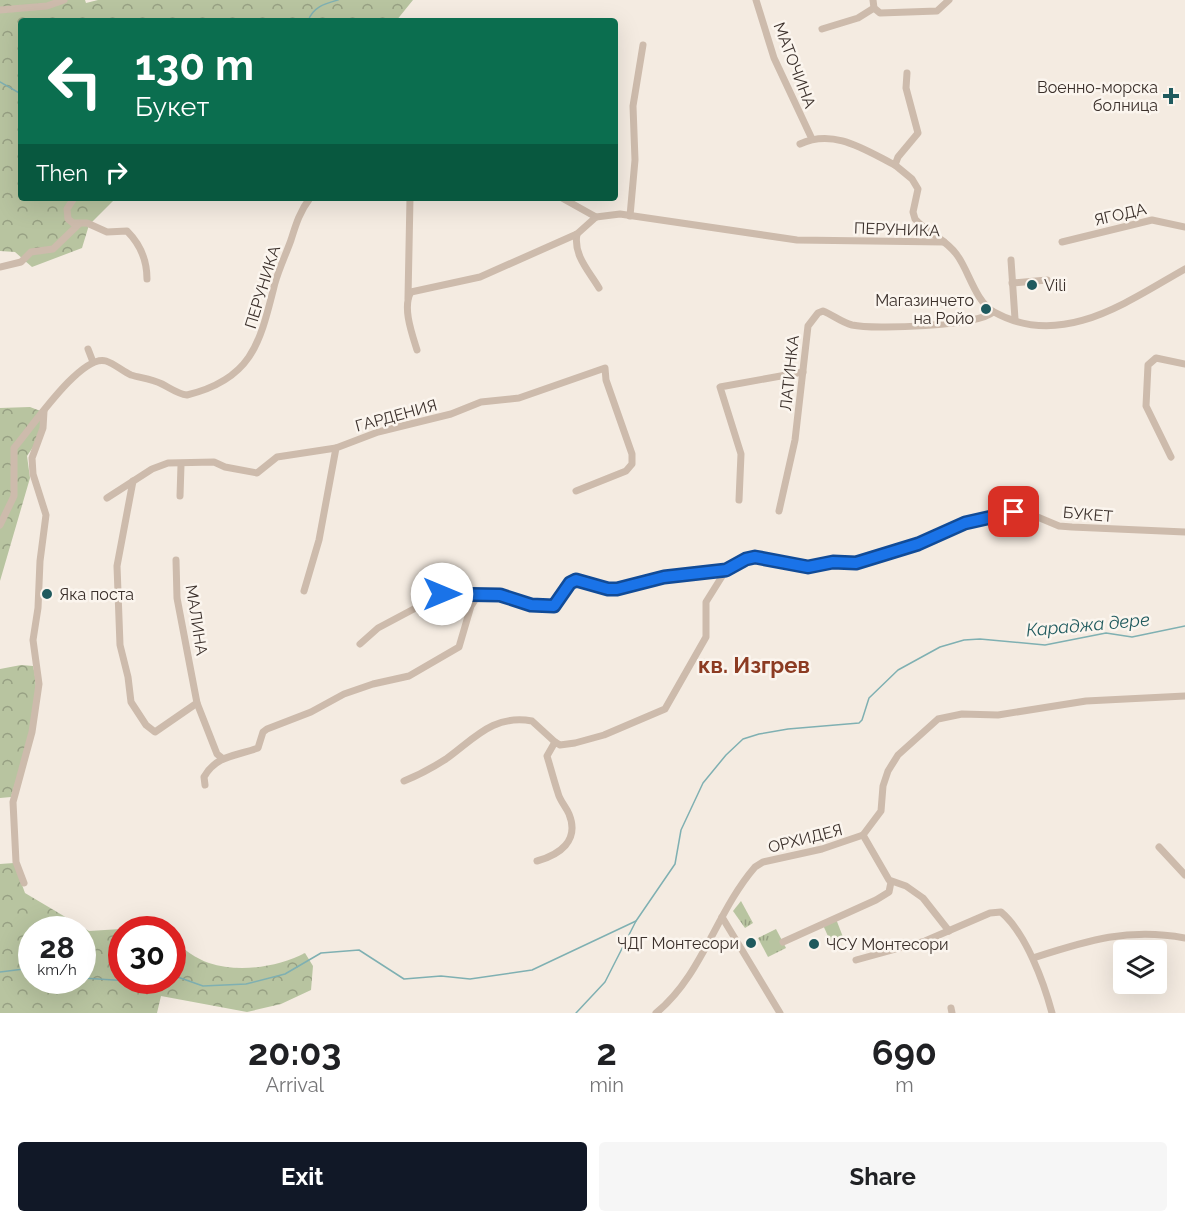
<!DOCTYPE html>
<meta charset="utf-8">
<style>
:root{--surface:#fff;--page:#f6f6f6;--text:#202124;--muted:#757577;--accent:#111827}
body{margin:0;font-family:Raleway,sans-serif;background:var(--page);color:var(--text);height:100vh;display:flex;flex-direction:column;font-size:22px;white-space:nowrap}
*{box-sizing:border-box;margin:0}
p{font-size:20px;color:var(--muted)}
.icon{flex:none;width:33px;height:33px;fill:none;stroke:currentColor;stroke-width:2;stroke-linecap:round;stroke-linejoin:round}
.map{position:relative;height:1013px;overflow:hidden}
.sheet{display:flex;flex-direction:column;background:var(--surface);flex:1}
.sheet>*{flex:none}
.hud{position:absolute;left:18px;top:18px;width:600px;height:183px;border-radius:6px;box-shadow:0 6px 24px #0002;background:#0b6e4f;color:#fff;overflow:hidden}
.tools{position:absolute;left:1113px;top:940px;display:grid;gap:12px}
.tools a{display:grid;place-items:center;width:54px;height:54px;border-radius:6px;background:var(--surface);box-shadow:0 6px 24px #0002;font-size:30px}
.speed{position:absolute;left:18px;top:916px;display:flex;gap:12px;font-size:30px;font-weight:700;text-align:center}
.speed>*{display:grid;place-content:center;width:78px;height:78px;border-radius:50%;background:var(--surface);box-shadow:0 6px 24px #0002;line-height:1}
.speed small{font-size:15px;font-weight:400}
.speed .limit{border:9px solid #d22;background:#fff;color:#111}
.pin{position:absolute;display:grid;place-items:center;width:51px;height:51px;color:#fff;margin:-26px;border-radius:12px;box-shadow:0 3px 9px #0006}
.me{position:absolute;width:66px;margin:-33px;rotate:90deg;stroke-linejoin:round;filter:drop-shadow(0 0 4px #0008)}
.turn{display:flex;align-items:center;gap:21px;height:126px;padding:0 18px;font-size:27px}
.turn .icon{width:78px;height:78px;stroke-width:2.5}
.turn b{display:block;font-size:42px;line-height:51px}
.then{display:flex;align-items:center;height:57px;padding:0 18px;background:#0003;gap:12px;font-size:22px}
.eta{display:flex;justify-content:space-evenly;align-items:center;height:102px;text-align:center}
.eta b{font-size:36px;font-weight:700;line-height:42px}
.cta{display:flex;gap:12px;margin-top:auto;padding:12px 18px}
.cta a{flex:1;height:69px;border-radius:6px;background:var(--accent);color:#fff;font-size:24px;font-weight:700;line-height:69px;text-align:center}
.cta a+a{background:var(--page);color:var(--text)}
.map>svg:first-child{display:block}
</style>
<div class="map">
<svg width="1185" height="1013" viewBox="0 0 1185 1013">
<defs>
<pattern id="grass-tufts" width="24" height="20" patternUnits="userSpaceOnUse" patternTransform="scale(1.5)"><rect width="24" height="20" fill="#b8c4a0"/><path d="M3 7l-1-3M5 7V3M7 7l1-3M15 17l-1-3M17 17v-4M19 17l1-3" fill="none" stroke="#97a083"/></pattern>
<pattern id="forest-crowns" width="20" height="18" patternUnits="userSpaceOnUse" patternTransform="scale(1.5)"><rect width="20" height="18" fill="#b8c4a0"/><path d="M2 6a3 3 0 1 1 6 0M12 15a3 3 0 1 1 6 0" fill="none" stroke="#97a083"/></pattern>
</defs>
<rect width="100%" height="100%" fill="#f4ebe1"/>
<g fill="url(#grass-tufts)">
<path d="M741,901l12,22 -8,5 -12,-17z"/>
<path d="M776,929l10,19 -18,9 -10,-19z"/>
</g>
<g fill="url(#forest-crowns)" fill-rule="evenodd">
<path d="M0,0h85l1,3 12,-3h315l-17,21h-375v177h95l-27,27 -7,23 -50,19 -17,-15 -15,-1z"/>
<path d="M30,407l13,5 -4,26 -12,18 3,22 -30,103v-173z"/>
<path d="M21,665l12,1c11,43 -10,89 -22,131l-11,1v-129z"/>
<path d="M14,863l11,30 64,38 64,-4 5,3h-36v51h50l1,-40c10,7 23,18 36,22 30,10 69,4 96,-10l8,13 -2,24 -30,14 -34,8 -86,-16 -4,17h-157v-149zM32,930h50v51h-50z"/>
</g>
<path fill="#b8c4a0" d="M836,919l7,18 -12,6 -8,-18z"/>
<g fill="none" stroke-linecap="round" stroke-linejoin="round">
<g stroke="#7fb0b2" stroke-width="1.5">
<path d="M308,21c5,-14 16,-17 30,-21"/>
<path d="M0,82l21,12"/>
<path d="M0,972l32,-4"/>
<path d="M172,975l31,11 43,-2 39,-10 36,-21 38,-3 45,29 37,-3 29,3 62,-9 104,-49"/>
<path d="M82,978l48,3"/>
<path d="M576,1013l29,-31 31,-61 39,-57 6,-34 22,-47 23,-28 17,-16 16,-5 29,-5 71,-6 3,-3 7,-22 29,-28 42,-23 24,-7 16,-1 65,6 61,-12 26,4 53,-11"/>
</g>
<g stroke="#cdbbac" stroke-width="7">
<path d="M756,0l18,58 38,81"/>
<path d="M873,0l1,8 6,5 57,-2 12,-11"/>
<path d="M0,10l47,-4 17,-6"/>
<path d="M822,29l36,-11 16,-10"/>
<path d="M907,73l-1,15 12,45 -20,24 -3,8 17,14 6,10 -5,23 2,7c12,14 31,20 42,36 12,16 18,46 37,57 68,38 134,-11 191,-43"/>
<path d="M800,144c34,-16 65,6 95,21"/>
<path d="M74,198l-7,11 1,10 5,4h14l20,9 20,-1c14,14 20,29 20,48"/>
<path d="M562,198l34,19"/>
<path d="M630,216l5,-56 -2,-54 10,-61"/>
<path d="M577,234c-4,21 12,37 22,54"/>
<path d="M1062,242l90,-22 33,7"/>
<path d="M1011,260l4,59"/>
<path d="M0,267l21,-5 10,-10 22,-3 26,-25"/>
<path d="M1012,283l35,-3"/>
<path d="M408,298l2,-100"/>
<path d="M88,349l5,13"/>
<path d="M417,350c-5,-16 -15,-43 -6,-58l69,-15 97,-43 19,-17 24,-3 177,26 147,2"/>
<path d="M1171,457l-25,-51 2,-41 8,-7 29,6"/>
<path d="M133,481l-16,85 3,79 8,32 3,25 15,23 9,7 42,-29 -20,-105 -1,-38"/>
<path d="M180,496l1,-31"/>
<path d="M107,498l45,-29 16,-6 46,-1 11,5 32,6 20,-16 59,-9"/>
<path d="M739,500l2,-46 -21,-67 83,-15"/>
<path d="M779,511l16,-71 13,-114 10,-13 5,-2c10,4 18,11 29,14 23,5 125,1 141,-13"/>
<path d="M0,525l14,-29v-48c16,-18 67,-95 92,-87 9,3 16,10 25,14 10,3 21,4 31,9 8,4 16,10 25,11 66,-16 73,-53 88,-112 4,-14 11,-29 16,-43 5,-16 9,-29 19,-42"/>
<path d="M304,591l15,-51 17,-92 42,-16 73,-18 30,-12 38,-4 86,-30 1,12 26,74v10l-6,7 -50,20"/>
<path d="M360,644l18,-16 64,-34 57,1 32,10 23,1 16,-23 6,-3 31,9h10l47,-12 62,-7 20,-11 9,-2 53,10 25,-5 23,1 62,-19 47,-21 49,-11 14,1 31,13 13,1 113,5"/>
<path d="M197,703l20,51 5,4"/>
<path d="M404,781c15,-6 28,-13 42,-22 28,-20 47,-45 86,-38l23,21"/>
<path d="M205,785l-1,-8c12,-22 33,-21 54,-29l5,-16 4,-3 44,-17 33,-18 29,-10 36,-8 50,-29 12,-41 7,-11"/>
<path d="M863,835l26,45 17,6 17,12 26,33"/>
<path d="M1159,847l26,28"/>
<path d="M537,861c22,-6 43,-20 32,-47 -3,-7 -9,-13 -11,-21 -4,-12 -7,-24 -11,-37l8,-14 5,3 15,-2 29,-8 61,-26 41,-72v-35l20,-32"/>
<path d="M24,883l-8,-21 -3,-60 19,-70 7,-48 -6,-44 5,-32 2,-47 6,-46 -13,-41 -1,-16 11,-30 1,-17"/>
<path d="M722,917l58,96"/>
<path d="M783,942l93,-42 13,-8 2,-10"/>
<path d="M1033,958c53,-17 95,-31 152,-20"/>
<path d="M856,960l69,-19 65,-28 11,-1c25,21 43,71 51,101"/>
<path d="M951,1008l1,5"/>
<path d="M656,1013c46,-37 60,-101 99,-146l8,-5 59,-13 41,-14 18,-24 2,-25 5,-15 10,-16 40,-36 24,-5 36,1 88,-14 99,-5"/>
</g>
</g>
<g fill="none" stroke-linecap="round" stroke-linejoin="round">
<defs>
<path id="route" d="M442,594l58,1 31,10 23,1 16,-23 6,-3 32,9h9l47,-12 62,-7 20,-11 9,-2 53,10 25,-5 23,1 62,-19 47,-21 49,-11"/>
</defs>
<use href="#route" stroke="#114b97" stroke-width="15"/>
<use href="#route" stroke="#1a73e8" stroke-width="10"/>
</g>
<g fill="#1f5a5e" stroke="#fbf5ee" stroke-width="2">
<path d="M1168 87h6v6h6v6h-6v6h-6v-6h-6v-6h6z"/>
<circle cx="1032" cy="285" r="6"/>
<circle cx="986" cy="309" r="6"/>
<circle cx="47" cy="594" r="6"/>
<circle cx="751" cy="943" r="6"/>
<circle cx="814" cy="944" r="6"/>
</g>
<g text-anchor="middle" stroke-width="5" stroke-linejoin="round" paint-order="stroke">
<g font-size="16" fill="#3b302b" stroke="#fbf5ee">
<text transform="translate(795 65) rotate(69)" y="6">МАТОЧИНА</text>
<text transform="translate(1120 214) rotate(-13)" y="6">ЯГОДА</text>
<text transform="translate(897 229) rotate(2)" y="6">ПЕРУНИКА</text>
<text transform="translate(262 287) rotate(-73)" y="6">ПЕРУНИКА</text>
<text transform="translate(789 373) rotate(-84)" y="6">ЛАТИНКА</text>
<text transform="translate(396 415) rotate(-15)" y="6">ГАРДЕНИЯ</text>
<text transform="translate(1088 514) rotate(5)" y="6">БУКЕТ</text>
<text transform="translate(197 620) rotate(81)" y="6">МАЛИНА</text>
<text transform="translate(805 838) rotate(-14)" y="6">ОРХИДЕЯ</text>
</g>
<g font-size="16" fill="#3b302b" stroke="#fbf5ee" text-anchor="end">
<text x="1158" y="93">Военно-морска<tspan x="1158" dy="18">болница</tspan></text>
<text x="1044" y="291" text-anchor="start">Vili</text>
<text x="974" y="306">Магазинчето<tspan x="974" dy="18">на Ройо</tspan></text>
<text x="59" y="600" text-anchor="start">Яка поста</text>
<text x="739" y="949">ЧДГ Монтесори</text>
<text x="826" y="950" text-anchor="start">ЧСУ Монтесори</text>
</g>
<g font-size="18" font-style="italic" fill="#1f5a5e" stroke="#fbf5ee">
<text transform="translate(1088 625) rotate(-5)" y="6">Караджа дере</text>
</g>
<g font-size="22" font-weight="bold" fill="#8c3b22" stroke="#fbf5ee">
<text x="754" y="673">кв. Изгрев</text>
</g>
</g>
</svg>
<div class="tools">
<a><svg class="icon" aria-label="layers" viewBox="0 0 24 24"><path d="M12 4l9 5-9 5-9-5zM3 14l9 5 9-5"/></svg></a>
</div>
<div class="speed"><div>28<small>km/h</small></div><div class="limit">30</div></div>
<div class="pin" style="left:1014px;top:512px;background:#d93025"><svg class="icon" aria-label="arrive" viewBox="0 0 24 24"><path d="M6 21V4h12l-3 4 3 4H6"/></svg></div>
<svg class="me" style="left:442px;top:594px" viewBox="-20 -20 40 40"><circle r="19" fill="#fff"/><path d="M0-13L10 11 0 6-10 11z" fill="#1a73e8"/></svg>
<div class="hud">
<div class="turn"><svg class="icon" aria-label="left" viewBox="0 0 24 24"><path d="M17 20v-9H6M10 6l-5 5 5 5"/></svg><div><b>130 m</b>Букет</div></div>
<div class="then">Then<svg class="icon" aria-label="right" viewBox="0 0 24 24"><path d="M7 20v-9h11M14 6l5 5-5 5"/></svg></div>
</div>
</div>
<section class="sheet">
<div class="eta">
<div><b>20:03</b><p>Arrival</p></div>
<div><b>2</b><p>min</p></div>
<div><b>690</b><p>m</p></div>
</div>
<div class="cta"><a>Exit</a><a>Share</a></div>
</section>
